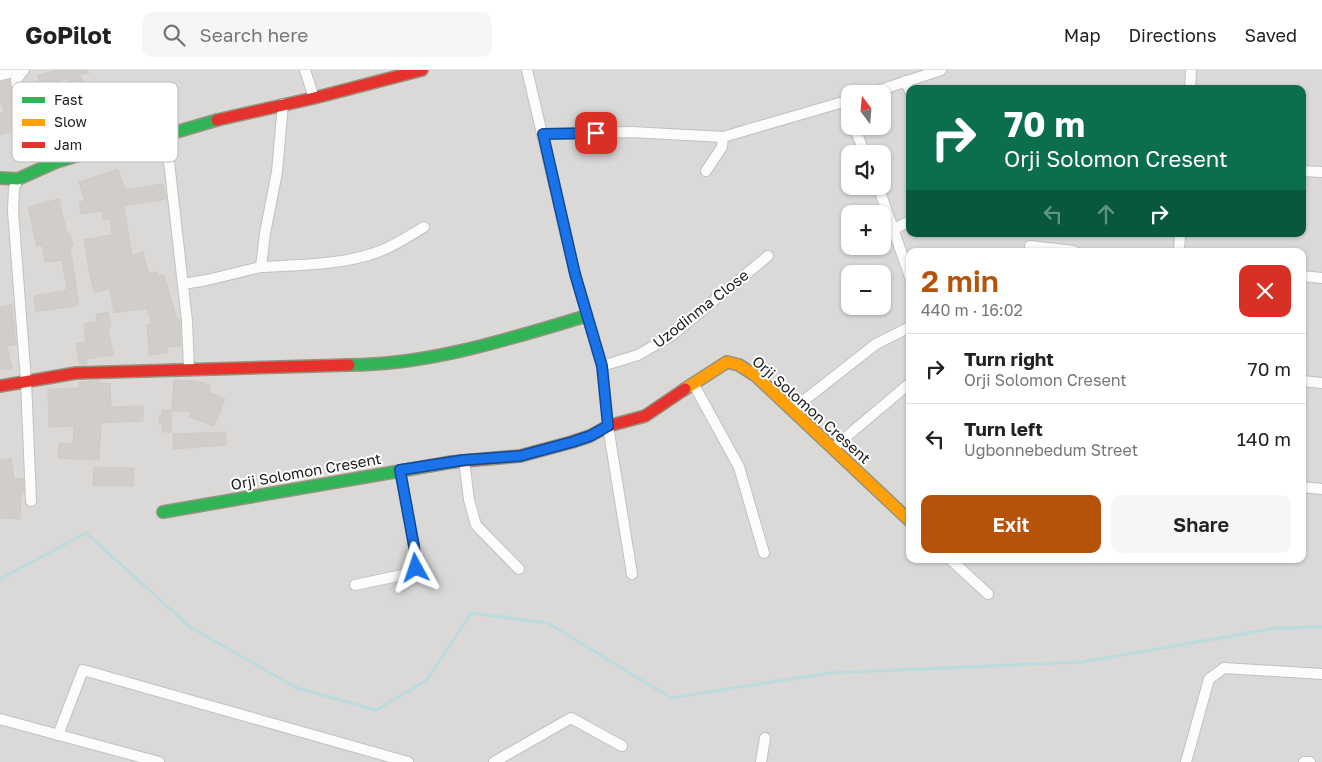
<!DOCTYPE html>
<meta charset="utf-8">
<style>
:root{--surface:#fff;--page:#f6f6f6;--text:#222;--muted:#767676;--line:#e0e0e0;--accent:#b45309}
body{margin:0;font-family:"Golos Text",sans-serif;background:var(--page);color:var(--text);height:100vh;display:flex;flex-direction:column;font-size:19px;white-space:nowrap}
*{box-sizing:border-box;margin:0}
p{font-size:16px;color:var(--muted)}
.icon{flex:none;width:28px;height:28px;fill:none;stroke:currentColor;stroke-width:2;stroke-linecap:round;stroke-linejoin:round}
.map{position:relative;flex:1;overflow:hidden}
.panel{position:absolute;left:906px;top:178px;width:400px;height:315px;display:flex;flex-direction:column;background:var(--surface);border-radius:10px;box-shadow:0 1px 4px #0004}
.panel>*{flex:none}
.guide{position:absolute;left:906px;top:15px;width:400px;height:152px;border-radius:10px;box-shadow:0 1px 4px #0004;background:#0b6e4f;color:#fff;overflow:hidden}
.needle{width:32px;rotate:344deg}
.controls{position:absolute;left:841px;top:15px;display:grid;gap:10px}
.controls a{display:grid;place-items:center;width:50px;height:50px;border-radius:10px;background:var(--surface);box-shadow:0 1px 4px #0004;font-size:25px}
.pin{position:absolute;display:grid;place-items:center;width:42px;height:42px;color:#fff;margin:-21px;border-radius:10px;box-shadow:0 2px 8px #0006}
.me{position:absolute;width:55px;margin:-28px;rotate:355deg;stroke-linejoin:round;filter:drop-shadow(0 0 4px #0008)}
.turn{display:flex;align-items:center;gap:18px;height:105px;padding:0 15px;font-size:22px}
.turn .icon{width:65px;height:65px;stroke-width:2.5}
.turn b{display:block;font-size:35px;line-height:42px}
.lanes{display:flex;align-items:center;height:48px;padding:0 15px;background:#0003;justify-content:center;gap:25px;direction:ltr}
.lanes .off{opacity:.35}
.round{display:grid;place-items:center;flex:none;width:52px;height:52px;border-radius:10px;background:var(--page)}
.head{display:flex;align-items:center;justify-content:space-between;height:85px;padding:0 15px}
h1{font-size:30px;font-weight:600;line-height:38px;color:var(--accent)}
.action{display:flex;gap:10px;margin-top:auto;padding:10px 15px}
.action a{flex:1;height:58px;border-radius:10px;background:var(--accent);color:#fff;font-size:20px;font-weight:600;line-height:58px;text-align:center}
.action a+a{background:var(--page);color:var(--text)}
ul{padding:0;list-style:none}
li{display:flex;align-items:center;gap:15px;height:70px;padding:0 15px;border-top:1px solid var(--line)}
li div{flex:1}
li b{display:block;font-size:19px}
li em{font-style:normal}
header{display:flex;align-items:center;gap:30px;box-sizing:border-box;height:70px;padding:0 25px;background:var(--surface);border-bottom:1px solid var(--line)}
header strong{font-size:24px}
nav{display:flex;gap:28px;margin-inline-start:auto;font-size:18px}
.search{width:350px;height:45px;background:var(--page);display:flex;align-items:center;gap:12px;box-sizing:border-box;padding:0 18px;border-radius:10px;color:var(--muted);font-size:19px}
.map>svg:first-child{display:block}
</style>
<header>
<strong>GoPilot</strong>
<div class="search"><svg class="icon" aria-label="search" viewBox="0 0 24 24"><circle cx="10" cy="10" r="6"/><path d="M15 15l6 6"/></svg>Search here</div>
<nav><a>Map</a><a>Directions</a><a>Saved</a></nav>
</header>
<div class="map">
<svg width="1322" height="692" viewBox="0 0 1322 692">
<rect width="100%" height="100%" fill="#ece9e6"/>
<path fill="#dbd9d7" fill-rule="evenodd" d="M0,0h1322v692h-1322zM910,19h392v145h-392zM850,24h32v32h-32zM850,84h32v32h-32zM850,144h32v32h-32zM910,181h392v308h-392zM850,204h32v32h-32z"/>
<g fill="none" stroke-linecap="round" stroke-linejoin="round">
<path stroke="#bbdbde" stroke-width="3" d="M0,509l86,-46 104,94 107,61 79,22 51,-30 44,-67 77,10 123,75 158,-25 253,-11 195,-34 45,-1"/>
</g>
<g fill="#d0cdcb" stroke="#cfcac8">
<path d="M58,0h30l1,3 -10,2 18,29 22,-14 17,29 -8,6 -2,-3 -5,3 -3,-4 -22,14 -26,-42 3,-2 -4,-13 -29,8 -2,-11z"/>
<path d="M9,10l3,20 6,11 5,16 3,-2 19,31 -15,4 -9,-31 -21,6v-22l4,-1 -4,-14v-16z"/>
<path d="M118,99l7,21 38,-6 3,15 -42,7 8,49 11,-3 6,22 8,-2 1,4 6,-1 13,44h3l1,27 -14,1v6l-18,2 -2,-31h5l-5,-16 -33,5 -4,-24 -16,3 -4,-16 -6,-36 28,-5 -2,-16 -6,1 -2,-9 -21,3 -2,-12 6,-1 -6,-19z"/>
<path d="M59,129l8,35h3l3,12 -3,1 9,58 -43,7 -2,-16 33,-6 -5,-30 -17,2 -3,-17 -5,1 -9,-39z"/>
<path d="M12,234l4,40 -9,2 5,22 -12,2v-63z"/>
<path d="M108,242l3,15 -3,1 5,27 -27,4 1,5h-8l-3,-20 10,-2 -2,-18 13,-2 -1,-8z"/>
<path d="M174,310l25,1 12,5 -2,6 16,7 -11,27 -25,-9 2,-6h-19z"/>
<path d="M99,311v2h11l1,24 32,-1v15l-42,2 -2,37 -41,-2 1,-15 14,1 1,-18 -25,1 -1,-38 31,-1v-6z"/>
<path d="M162,340h9v22h-9v-8h-3v-9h3z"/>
<path d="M226,362v13l-53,4v-15z"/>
<path d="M11,388l3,21 9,-1 1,14 -3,1 -1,26 -20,-1v-58z"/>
<path d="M94,397l40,1 -1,18h-40z"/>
</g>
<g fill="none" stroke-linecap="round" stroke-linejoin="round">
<defs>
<g id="street">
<path d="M24,0l-8,10 3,19 37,63"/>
<path d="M305,0l9,28"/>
<path d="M527,0l48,204 27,92 6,60 24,148"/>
<path d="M0,5l22,-5"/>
<path d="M905,11l5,10"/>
<path d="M1190,19l1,-19"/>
<path d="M868,24l73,-24"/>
<path d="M844,32l6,14"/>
<path d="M283,34l-6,68 -12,61 -4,34c37,-2 84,-2 119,-16 15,-5 30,-16 44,-24"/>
<path d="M854,56l11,28"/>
<path d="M543,64l88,-2 92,5 127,-37"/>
<path d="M166,65l21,186 2,48"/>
<path d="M706,101l16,-24 1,-10"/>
<path d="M1302,101l20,1"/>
<path d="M18,109l-4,9 -1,23 13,170 5,120"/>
<path d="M878,116l32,91"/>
<path d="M894,159l16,-8"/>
<path d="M1030,176l44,5"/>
<path d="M1179,181l1,-17"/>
<path d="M1302,206l20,2"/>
<path d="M183,214l24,-4 54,-13"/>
<path d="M602,296l36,-11 33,-19 97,-80"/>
<path d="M1302,311l20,2"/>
<path d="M694,315l45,82 25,86"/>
<path d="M793,339l83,-65 34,-17"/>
<path d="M833,378l77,-65"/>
<path d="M464,390l5,40 7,25 43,44"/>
<path d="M1302,417l20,2"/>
<path d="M950,489l38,35"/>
<path d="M355,515l57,-12 4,-5 -2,-22 -14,-76"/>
<path d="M0,649l159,43"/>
<path d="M58,665l25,-65 325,92"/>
<path d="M494,692l77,-44 51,28"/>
<path d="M761,692l4,-24"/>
<path d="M1186,692l23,-83 15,-11 98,6"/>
<path d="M1304,692h6"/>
</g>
<g id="fast">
<path d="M0,108l18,1 38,-17 46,-14 64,-13 51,-15"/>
<path d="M349,295c80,0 160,-26 237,-49"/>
<path d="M163,442l289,-50"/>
</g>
<path id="slow" d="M685,319l42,-27 12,3 17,11 154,145"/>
<g id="jam">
<path d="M217,50l97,-22 108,-28"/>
<path d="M0,316l76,-13 273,-8"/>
<path d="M452,392l68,-6 52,-14 18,-6 18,-10 37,-10 40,-27"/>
</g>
</defs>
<use href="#street" stroke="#c3c1c0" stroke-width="12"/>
<use href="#fast" stroke="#95937f" stroke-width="14"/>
<use href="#slow" stroke="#95937f" stroke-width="14"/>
<use href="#jam" stroke="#95937f" stroke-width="14"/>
<use href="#street" stroke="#fcfcfb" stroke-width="10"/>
<use href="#fast" stroke="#30b455" stroke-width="11"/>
<use href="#slow" stroke="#ff9f0a" stroke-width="11"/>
<use href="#jam" stroke="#e5322d" stroke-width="11"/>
</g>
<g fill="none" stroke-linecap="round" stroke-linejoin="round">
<defs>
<path id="route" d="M416,498l-2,-22 -14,-76 64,-10 56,-4 52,-14 18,-6 18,-10 -6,-60 -27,-92 -32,-140 53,-1"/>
</defs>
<use href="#route" stroke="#114b97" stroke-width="12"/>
<use href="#route" stroke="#1a73e8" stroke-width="9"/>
</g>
<g text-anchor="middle" stroke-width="4" stroke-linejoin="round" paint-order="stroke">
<g font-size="15" fill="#1d1d1d" stroke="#fff">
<text transform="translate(701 239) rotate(-38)" y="5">Uzodinma Close</text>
<text transform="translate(811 340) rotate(42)" y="5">Orji Solomon Cresent</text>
<text transform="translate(306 402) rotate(-10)" y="5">Orji Solomon Cresent</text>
</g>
</g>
<rect x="12" y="12" width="166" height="80" rx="8" fill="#fff" stroke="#bbb" stroke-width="1"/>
<rect x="22" y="27" width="23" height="6" fill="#30b455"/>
<rect x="22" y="49" width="23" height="7" fill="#ff9f0a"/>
<rect x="22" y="72" width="23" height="6" fill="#e5322d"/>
<g font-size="14" fill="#1d1d1d">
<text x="54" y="35">Fast</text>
<text x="54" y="57">Slow</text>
<text x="54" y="80">Jam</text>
</g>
</svg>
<div class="controls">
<a><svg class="needle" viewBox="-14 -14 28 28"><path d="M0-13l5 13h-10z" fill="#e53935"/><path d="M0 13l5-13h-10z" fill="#767676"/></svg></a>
<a><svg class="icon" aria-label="sound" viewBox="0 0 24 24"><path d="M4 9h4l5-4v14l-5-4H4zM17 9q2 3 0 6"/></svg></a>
<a>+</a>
<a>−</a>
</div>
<div class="pin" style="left:596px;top:63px;background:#d93025"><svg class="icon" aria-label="arrive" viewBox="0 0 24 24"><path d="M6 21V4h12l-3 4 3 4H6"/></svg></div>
<svg class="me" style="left:416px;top:498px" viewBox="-20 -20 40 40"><path d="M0-17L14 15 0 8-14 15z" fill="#1a73e8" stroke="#fff" stroke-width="4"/></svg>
<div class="guide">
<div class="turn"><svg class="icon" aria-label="right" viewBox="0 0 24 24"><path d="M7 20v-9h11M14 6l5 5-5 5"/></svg><div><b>70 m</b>Orji Solomon Cresent</div></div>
<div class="lanes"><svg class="icon off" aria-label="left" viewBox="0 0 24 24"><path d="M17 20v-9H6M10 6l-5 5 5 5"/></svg><svg class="icon off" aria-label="ahead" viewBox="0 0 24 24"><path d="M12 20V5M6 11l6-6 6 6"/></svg><svg class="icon" aria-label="right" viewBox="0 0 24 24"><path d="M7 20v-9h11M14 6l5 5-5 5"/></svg></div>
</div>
<section class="panel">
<div class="head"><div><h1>2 min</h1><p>440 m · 16:02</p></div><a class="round" style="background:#d93025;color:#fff"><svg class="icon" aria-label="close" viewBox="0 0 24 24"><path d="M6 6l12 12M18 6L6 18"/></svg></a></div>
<ul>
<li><svg class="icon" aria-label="right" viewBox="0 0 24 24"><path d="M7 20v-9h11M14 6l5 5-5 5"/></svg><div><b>Turn right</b><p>Orji Solomon Cresent</p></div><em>70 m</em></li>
<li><svg class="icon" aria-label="left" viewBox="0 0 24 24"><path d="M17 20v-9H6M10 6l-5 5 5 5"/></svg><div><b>Turn left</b><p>Ugbonnebedum Street</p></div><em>140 m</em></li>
</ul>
<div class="action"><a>Exit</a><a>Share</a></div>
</section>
</div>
